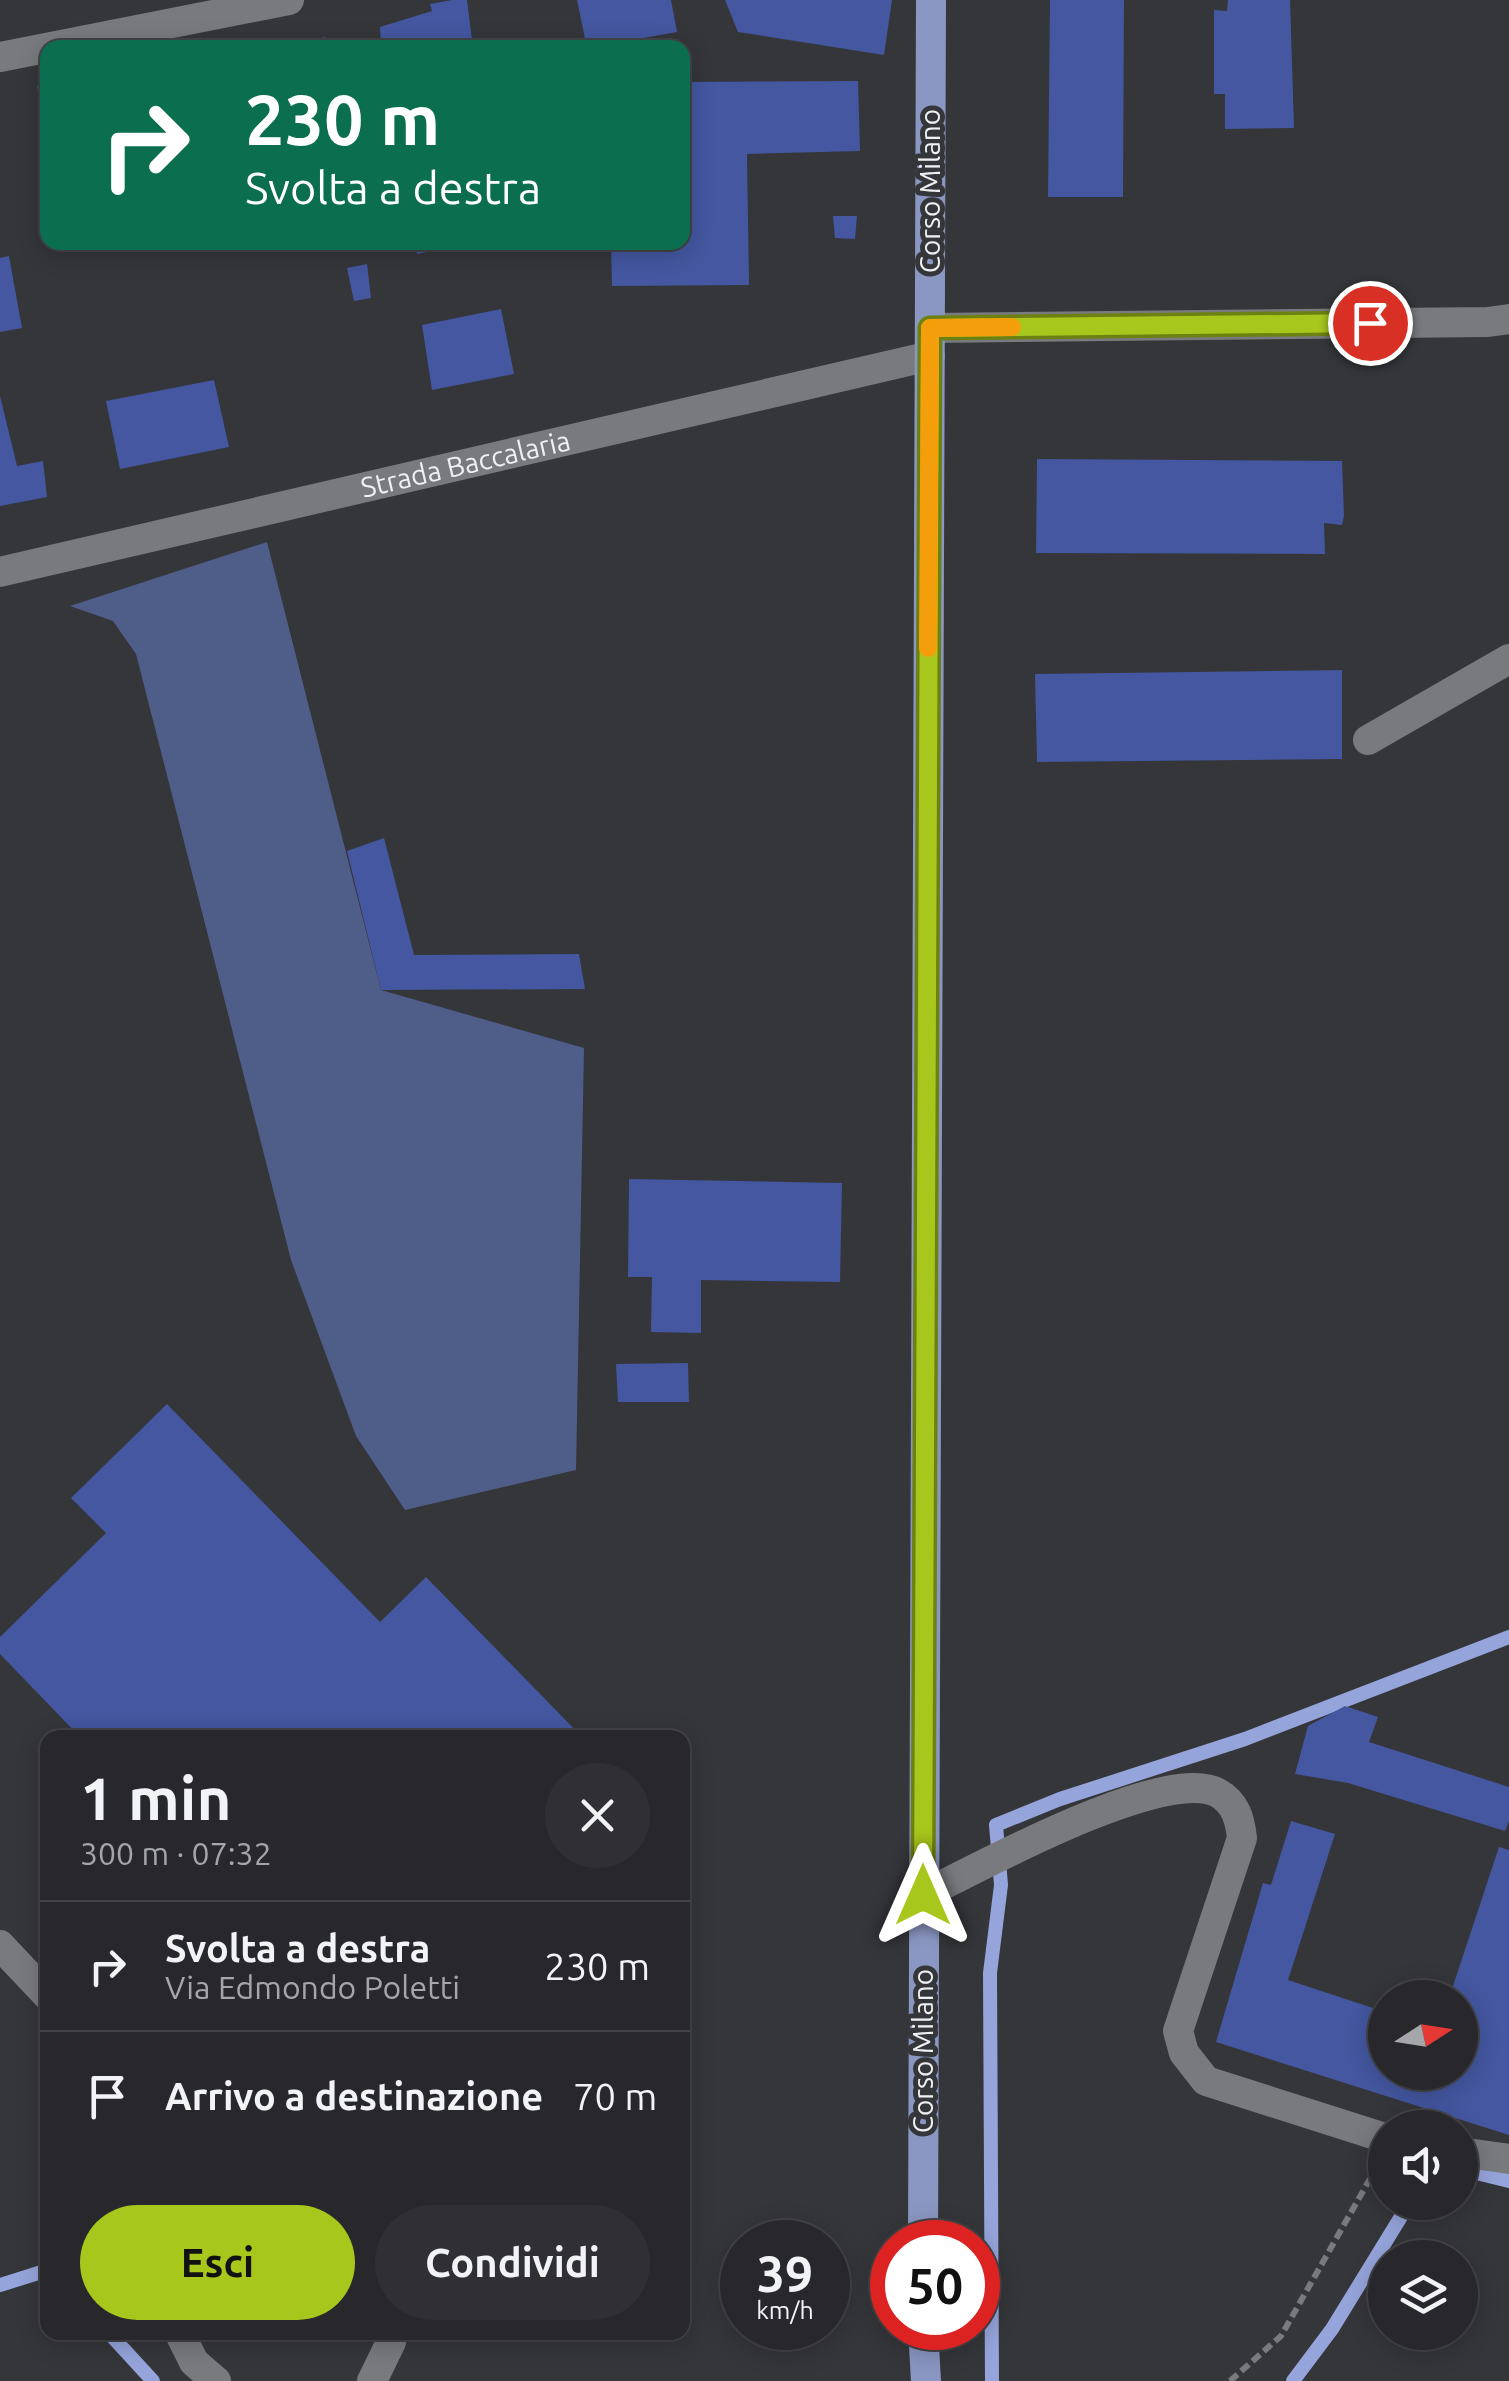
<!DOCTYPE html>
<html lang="it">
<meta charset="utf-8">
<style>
:root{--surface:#28282c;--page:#303034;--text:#f1f3f6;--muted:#a5a6a9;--line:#444448;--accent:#a8c71c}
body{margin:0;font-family:Ubuntu,sans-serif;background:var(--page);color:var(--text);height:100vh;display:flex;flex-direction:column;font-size:38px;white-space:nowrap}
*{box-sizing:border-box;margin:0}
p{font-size:32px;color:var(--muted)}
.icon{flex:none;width:55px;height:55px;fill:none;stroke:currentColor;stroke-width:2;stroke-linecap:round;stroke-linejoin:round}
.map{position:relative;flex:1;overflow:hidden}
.sheet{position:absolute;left:40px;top:1730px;width:650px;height:610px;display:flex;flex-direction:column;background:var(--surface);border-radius:20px;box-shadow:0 5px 25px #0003,0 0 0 2px var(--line)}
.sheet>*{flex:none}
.banner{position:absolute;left:40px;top:40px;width:650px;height:210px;border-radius:20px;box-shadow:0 5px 25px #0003,0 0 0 2px var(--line);background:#0b6e4f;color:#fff;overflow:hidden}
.needle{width:65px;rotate:78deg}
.fabs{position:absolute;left:1368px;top:1980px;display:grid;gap:20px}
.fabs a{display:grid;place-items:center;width:110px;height:110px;border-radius:50%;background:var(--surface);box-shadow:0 5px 25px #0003,0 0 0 2px var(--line);font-size:50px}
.speed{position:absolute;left:720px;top:2220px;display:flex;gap:20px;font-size:50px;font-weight:700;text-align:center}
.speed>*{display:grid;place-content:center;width:130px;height:130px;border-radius:50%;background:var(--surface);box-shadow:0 5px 25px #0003,0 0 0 2px var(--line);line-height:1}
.speed small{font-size:25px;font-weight:400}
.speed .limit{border:15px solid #d22;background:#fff;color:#111}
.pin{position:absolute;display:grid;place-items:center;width:85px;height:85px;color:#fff;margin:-42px;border:5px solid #fff;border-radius:50%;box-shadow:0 2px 10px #0007}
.me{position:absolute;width:110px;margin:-55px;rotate:0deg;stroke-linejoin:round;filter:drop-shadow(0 0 8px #0008)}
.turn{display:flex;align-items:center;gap:35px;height:210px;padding:0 40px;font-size:45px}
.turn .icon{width:130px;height:130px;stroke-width:2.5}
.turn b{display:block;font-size:70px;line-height:85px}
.round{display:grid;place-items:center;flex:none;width:105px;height:105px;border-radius:52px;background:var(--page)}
.summary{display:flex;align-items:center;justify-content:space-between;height:170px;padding:0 40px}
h1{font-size:60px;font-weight:600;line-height:75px}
.cta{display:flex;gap:20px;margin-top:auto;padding:20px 40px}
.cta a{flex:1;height:115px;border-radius:60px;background:var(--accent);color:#111;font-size:40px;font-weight:600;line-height:115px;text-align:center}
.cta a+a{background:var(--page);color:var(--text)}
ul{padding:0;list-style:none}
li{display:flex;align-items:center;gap:30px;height:130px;padding:0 40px;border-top:2px solid var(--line)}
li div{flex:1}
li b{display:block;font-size:38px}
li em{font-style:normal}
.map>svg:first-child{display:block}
</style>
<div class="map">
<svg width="1509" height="2381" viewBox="0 0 1509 2381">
<rect width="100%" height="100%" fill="#35363a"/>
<path fill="#4f5d89" d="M267,542l114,448 203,58 -8,422 -171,40 -49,-74 -65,-176 -155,-606 -23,-33 -43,-15z"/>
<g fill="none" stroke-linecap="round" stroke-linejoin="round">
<g stroke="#95a4db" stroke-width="14">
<path d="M1460,2169l49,12"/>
<path d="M0,2285l48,-15"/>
<path d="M108,2332l45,49"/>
<path d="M992,2381l-2,-408 11,-88 -5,-60 64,-26 185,-60 264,-102"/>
<path d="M1293,2381l39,-52 78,-127"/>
</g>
</g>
<g fill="#4457a0">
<path d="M452,0h15l6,48h-92l-1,-21 52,-16 -2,-7z"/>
<path d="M577,0h94l6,32 -90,16z"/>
<path d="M725,0h167l-8,55 -146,-23z"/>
<path d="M1050,0h74l-1,197h-75z"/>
<path d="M1228,0h62l4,128 -69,1v-35h-11v-84l13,1z"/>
<path d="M325,37l2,11h-45v-2z"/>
<path d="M858,81l2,70 -113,3 2,131 -137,1 -1,-44h71v-160z"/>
<path d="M48,85v49l-2,1 -9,-49z"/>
<path d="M833,216h24l-2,23 -20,-1z"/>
<path d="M415,242h50l1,2 -49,10z"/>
<path d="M9,256l13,72 -22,4v-74z"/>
<path d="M367,264l4,34 -17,3 -7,-33z"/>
<path d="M501,309l13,65 -82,16 -10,-65z"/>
<path d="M214,380l15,67 -109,22 -14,-68z"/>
<path d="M0,396l17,70 26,-5 4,36 -47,9z"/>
<path d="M1037,459l305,2 2,55 -2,9 -18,-2 1,31 -289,-1z"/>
<path d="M1342,670v89l-305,3 -2,-88z"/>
<path d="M384,838l30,117 165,-1 6,35 -204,1 -34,-139z"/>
<path d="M629,1179l213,4 -2,99 -139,-2v53l-50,-1 1,-55h-24z"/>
<path d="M688,1363l1,39h-71l-2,-38z"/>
<path d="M167,1404l213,218 46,-45 157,161h-502l-81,-84v-17l106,-104 -35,-35z"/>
<path d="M1345,1706l33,11 -9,25 140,45v34l-4,10 -157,-48 -53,-9 13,-48z"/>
<path d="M1291,1821l44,13 -47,146 97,32v60h75v-74h-11l50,-151 10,3v285l-293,-93 47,-159 8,2z"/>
</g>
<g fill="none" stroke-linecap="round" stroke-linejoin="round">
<path stroke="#797a7d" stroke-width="6" stroke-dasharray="10 5" stroke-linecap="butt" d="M1230,2381l51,-45 94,-166"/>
<g stroke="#797a7e" stroke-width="30">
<path d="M0,57l289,-57"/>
<path d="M930,328l558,-6 21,-3"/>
<path id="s1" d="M0,572l930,-216"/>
<path d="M1368,740l141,-81"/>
<path d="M923,1895c53,-26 243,-131 295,-102 18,10 22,27 24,45l-64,193 6,22 22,28 179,57"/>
<path d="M0,1945l48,51"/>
<path d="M1460,2152l49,7"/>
<path d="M179,2332l15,30 22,19"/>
<path d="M372,2381l19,-39"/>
</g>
<g stroke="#8a97c2" stroke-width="30">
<path d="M923,2242l8,-2242"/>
<path d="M923,2328l3,53"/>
</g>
</g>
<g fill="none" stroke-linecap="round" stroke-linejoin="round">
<defs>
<path id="route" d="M923,1895l7,-1567 440,-5"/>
</defs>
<use href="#route" stroke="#6d8112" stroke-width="25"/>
<use href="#route" stroke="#a8c71c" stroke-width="18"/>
<path stroke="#f59e0b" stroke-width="18" d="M928,648l2,-320 82,-1"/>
</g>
<g text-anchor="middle" stroke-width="10" stroke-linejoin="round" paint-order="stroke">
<g font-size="28" fill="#eff0f2" stroke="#35363a">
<text transform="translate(930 191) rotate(-90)" y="10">Corso Milano</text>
<text dy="10" stroke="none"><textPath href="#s1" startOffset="478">Strada Baccalaria</textPath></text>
<text transform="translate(923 2051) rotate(-90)" y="10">Corso Milano</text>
</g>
</g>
</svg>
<div class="fabs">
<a><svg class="needle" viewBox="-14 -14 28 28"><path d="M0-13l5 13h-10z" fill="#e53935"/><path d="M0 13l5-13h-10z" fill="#a5a6a9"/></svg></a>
<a><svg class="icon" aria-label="sound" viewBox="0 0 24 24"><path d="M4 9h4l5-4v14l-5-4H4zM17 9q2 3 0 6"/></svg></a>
<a><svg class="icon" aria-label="layers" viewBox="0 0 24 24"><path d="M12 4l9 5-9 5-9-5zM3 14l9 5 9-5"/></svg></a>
</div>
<div class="speed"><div>39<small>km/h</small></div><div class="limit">50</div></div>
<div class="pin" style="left:1370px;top:323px;background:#d93025"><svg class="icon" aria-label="arrive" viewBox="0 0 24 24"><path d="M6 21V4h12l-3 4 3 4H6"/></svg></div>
<svg class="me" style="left:923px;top:1895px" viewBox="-20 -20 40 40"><path d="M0-17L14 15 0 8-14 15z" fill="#a8c71c" stroke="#fff" stroke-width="4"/></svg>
<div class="banner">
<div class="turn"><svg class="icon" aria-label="right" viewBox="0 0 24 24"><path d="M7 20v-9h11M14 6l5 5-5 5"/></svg><div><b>230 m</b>Svolta a destra</div></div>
</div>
<section class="sheet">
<div class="summary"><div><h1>1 min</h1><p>300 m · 07:32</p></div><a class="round"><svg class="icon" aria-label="close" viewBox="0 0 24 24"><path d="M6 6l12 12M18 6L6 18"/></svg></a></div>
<ul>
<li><svg class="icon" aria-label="right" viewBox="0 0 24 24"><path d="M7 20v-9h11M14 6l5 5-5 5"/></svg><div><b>Svolta a destra</b><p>Via Edmondo Poletti</p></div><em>230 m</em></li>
<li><svg class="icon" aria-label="arrive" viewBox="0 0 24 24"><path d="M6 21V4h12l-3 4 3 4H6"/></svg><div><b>Arrivo a destinazione</b></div><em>70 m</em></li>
</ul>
<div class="cta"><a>Esci</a><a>Condividi</a></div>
</section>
</div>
